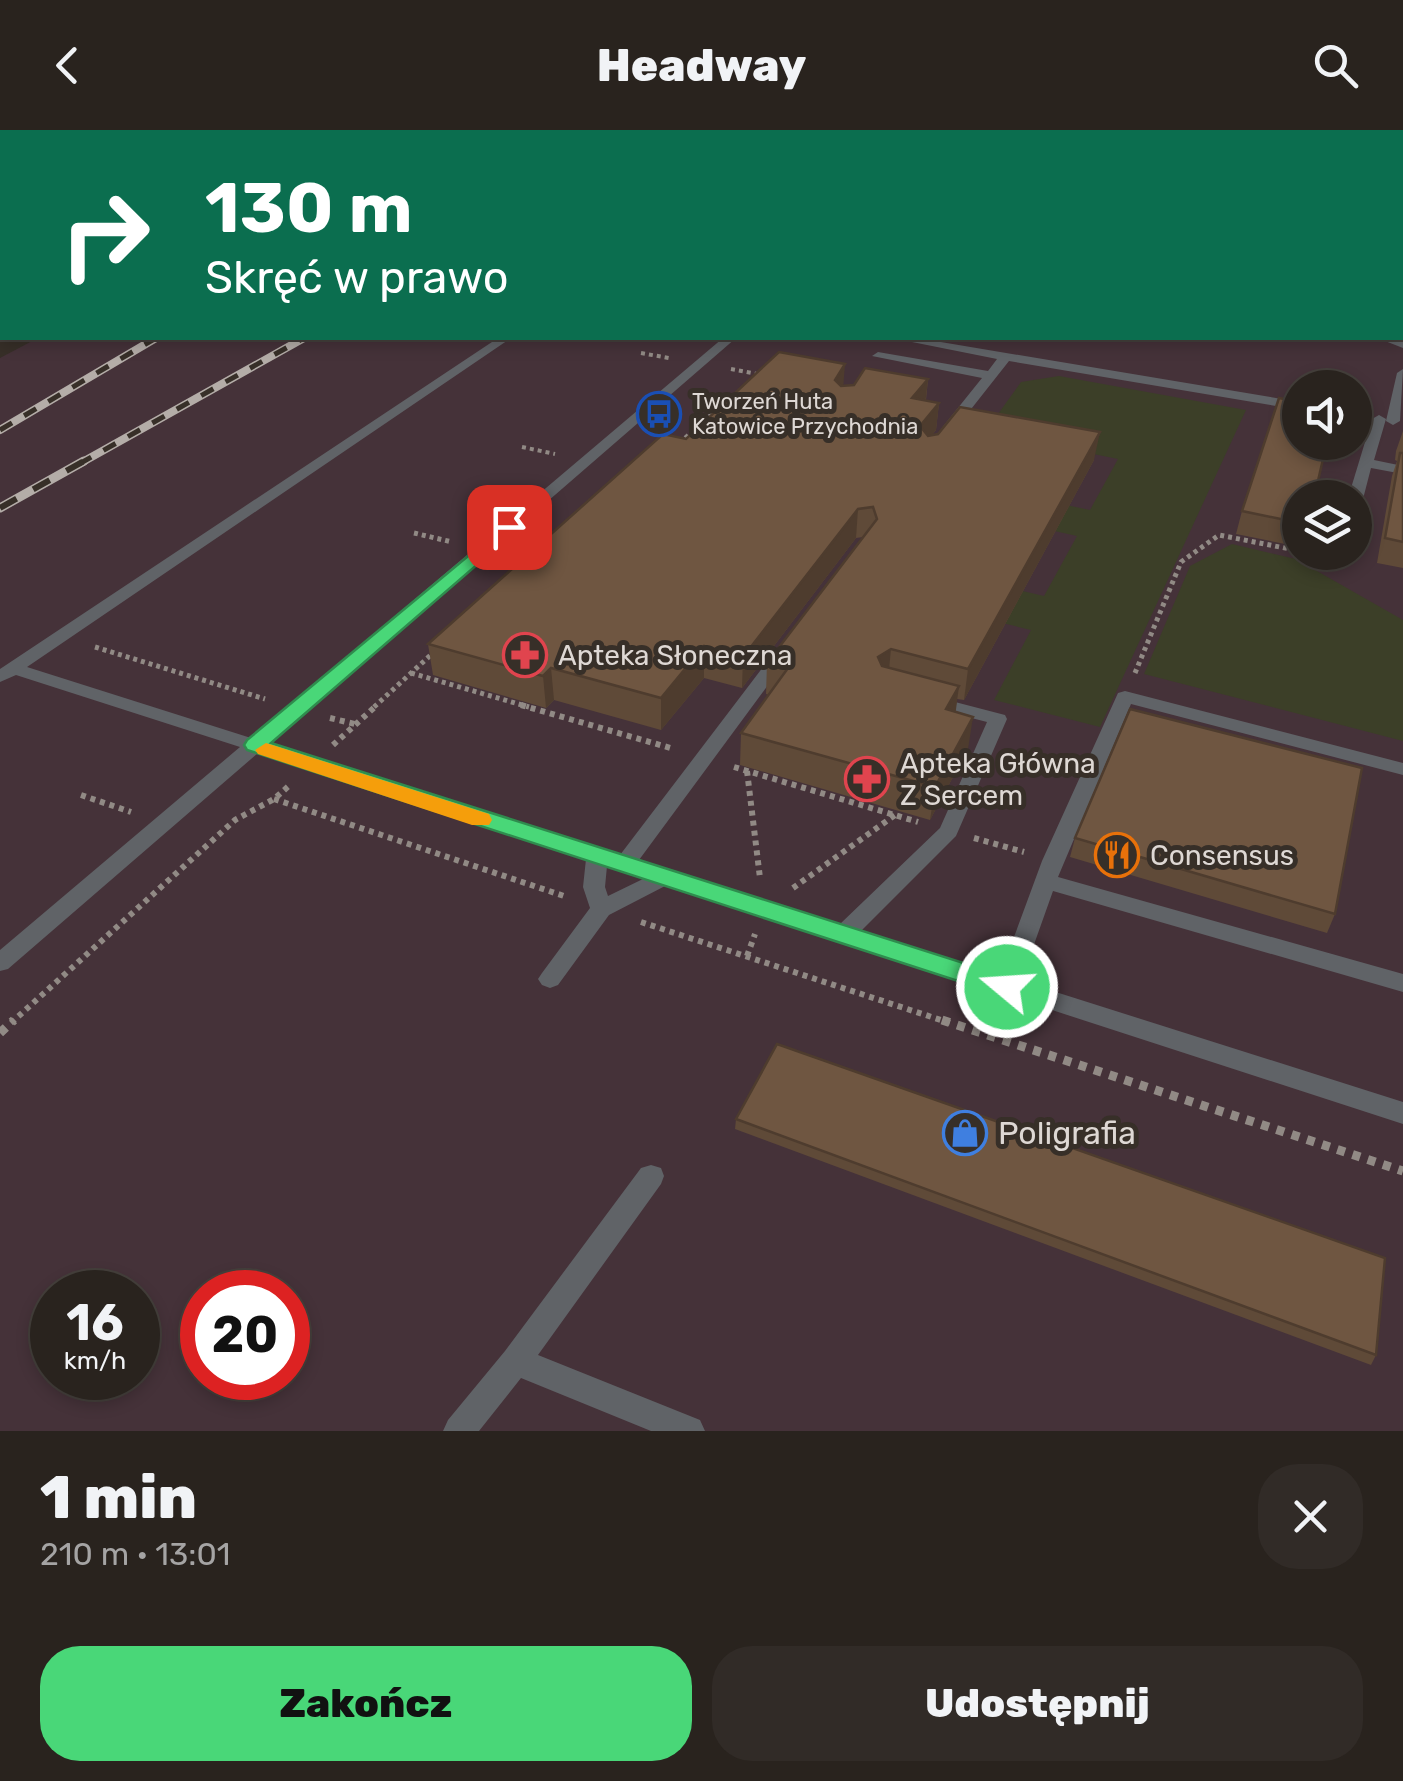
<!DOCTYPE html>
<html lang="pl">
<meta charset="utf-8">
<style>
:root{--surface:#29231e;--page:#312b27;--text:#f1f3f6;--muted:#a5a4a4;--line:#45403c;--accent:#49d778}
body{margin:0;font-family:Rubik,sans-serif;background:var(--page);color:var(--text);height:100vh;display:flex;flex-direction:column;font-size:38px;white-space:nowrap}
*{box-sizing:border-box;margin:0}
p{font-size:32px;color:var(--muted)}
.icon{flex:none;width:55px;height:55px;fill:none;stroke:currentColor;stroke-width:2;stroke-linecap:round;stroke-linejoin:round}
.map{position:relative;height:1301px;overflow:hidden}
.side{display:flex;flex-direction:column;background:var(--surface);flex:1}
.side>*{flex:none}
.hud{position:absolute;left:0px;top:0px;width:1405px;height:210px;box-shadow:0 5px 15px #0003,0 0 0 2px var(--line);background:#0b6e4f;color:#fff;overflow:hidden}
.buttons{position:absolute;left:1282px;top:240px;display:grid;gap:20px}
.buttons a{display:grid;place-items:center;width:90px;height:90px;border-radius:50%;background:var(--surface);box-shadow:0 5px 15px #0003,0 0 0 2px var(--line);font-size:50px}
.speed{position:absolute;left:30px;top:1140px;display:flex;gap:20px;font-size:50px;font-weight:700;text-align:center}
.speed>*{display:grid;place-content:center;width:130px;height:130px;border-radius:50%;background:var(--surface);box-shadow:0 5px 15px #0003,0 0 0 2px var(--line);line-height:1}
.speed small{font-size:25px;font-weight:400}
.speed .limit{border:15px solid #d22;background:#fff;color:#111}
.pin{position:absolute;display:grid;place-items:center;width:85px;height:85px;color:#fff;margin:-42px;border-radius:20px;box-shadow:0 5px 15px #0006}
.me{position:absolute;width:110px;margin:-55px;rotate:288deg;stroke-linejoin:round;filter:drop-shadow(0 0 8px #0008)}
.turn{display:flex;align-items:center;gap:35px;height:210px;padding:0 40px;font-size:45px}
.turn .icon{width:130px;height:130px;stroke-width:2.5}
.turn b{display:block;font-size:70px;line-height:85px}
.round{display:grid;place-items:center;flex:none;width:105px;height:105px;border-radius:40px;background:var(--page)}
.headline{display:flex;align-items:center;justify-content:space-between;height:170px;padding:0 40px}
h1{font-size:60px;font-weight:800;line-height:75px}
.action{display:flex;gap:20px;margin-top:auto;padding:20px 40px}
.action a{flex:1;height:115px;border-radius:40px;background:var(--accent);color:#111;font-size:40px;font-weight:800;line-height:115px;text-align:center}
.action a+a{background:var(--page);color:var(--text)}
header{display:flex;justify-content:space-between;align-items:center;height:130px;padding:0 40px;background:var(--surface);font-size:45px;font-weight:800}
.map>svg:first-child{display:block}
</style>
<header><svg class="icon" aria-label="back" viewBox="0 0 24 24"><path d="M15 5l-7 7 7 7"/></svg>Headway<svg class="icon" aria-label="search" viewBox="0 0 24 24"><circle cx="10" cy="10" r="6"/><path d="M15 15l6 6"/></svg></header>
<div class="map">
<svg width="1403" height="1301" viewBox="0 0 1403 1301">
<rect width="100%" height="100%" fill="#372f28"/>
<path fill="#453239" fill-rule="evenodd" d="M416,0h987v1301h-1403v-1073l38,-20h1364v-206h-991zM1300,258h55v54h-55zM1300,368h55v54h-55zM52,1162h86v86h-86zM202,1162h86v86h-86z"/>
<g fill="#3c3f28">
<path d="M1059,246l187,34 -146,317 -106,-27 37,-70 -112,-27 21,-31 104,24 33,-60 -95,-21 17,-24 91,19 28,-51 -133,-27 36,-50z"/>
<path d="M1232,414l64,15 107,61v121l-259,-67 46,-108z"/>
</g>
<path fill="#65694b" d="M792,0h404l-420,2z"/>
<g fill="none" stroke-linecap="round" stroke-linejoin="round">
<g stroke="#918a85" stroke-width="4" stroke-dasharray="4 4" stroke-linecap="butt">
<path d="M641,223l28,5"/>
<path d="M731,239l32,6"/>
<path d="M679,313l50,-44"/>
<path d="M522,317l33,7"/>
</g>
<g stroke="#918a85" stroke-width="5" stroke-dasharray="4 4" stroke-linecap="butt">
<path d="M414,403l38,9"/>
<path d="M95,517l170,52"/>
<path d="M411,543l118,34"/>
<path d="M1135,543l46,-111 38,-27 81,16"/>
<path d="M374,577l60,-55"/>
</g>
<g stroke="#918a85" stroke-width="6" stroke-dasharray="5 5" stroke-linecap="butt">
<path d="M521,575l153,44"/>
<path d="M330,588l25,6"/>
<path d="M333,615l44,-40"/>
<path d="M734,637l184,55"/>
<path d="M747,641l13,107"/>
<path d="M81,665l50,17"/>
<path d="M274,669l293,98"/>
<path d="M974,708l50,14"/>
<path d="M793,758l102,-73"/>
<path d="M641,792l309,101"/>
<path d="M747,826l8,-22"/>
<path d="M11,893l224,-203 39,-21 17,-15"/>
</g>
<g stroke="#918a85" stroke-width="9" stroke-dasharray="8 8" stroke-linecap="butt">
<path d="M942,890l461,151"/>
<path d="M0,903l14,-13"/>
</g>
<g fill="#606367" fill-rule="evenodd">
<path d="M1328,0h30l2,2h-28z"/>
<rect x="1402" y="190" width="1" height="8"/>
<path d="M498,208h13l-484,329 224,71 472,-400h13l-467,405 351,112 156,-205h12l3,4 -3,4 -149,202 201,64 100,-96 47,-106 -62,-16 -2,-4 2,-4 7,-2 73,19 2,4 -51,117 -95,95 139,44 42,-114 76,-168 7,-2 278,72v12l-272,-71 -73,173 345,97v18l-350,-101 -32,90 382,121v22l-736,-239 -58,30 -51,70 -8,3 -8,-3 -4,-6 4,-6 48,-65 -7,-21 3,-28 -328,-106 -250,216 -8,2v-21l240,-203 -224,-72 -16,7v-13zM607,736l38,12 -37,18 -3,-9z"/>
<path d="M892,208h25l383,64v8l-291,-49 -56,71 -5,1 -7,-4 41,-51 -110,-22 6,-4 110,19 9,-12z"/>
<path d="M1383,208l20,2v8l-18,-7z"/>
<path d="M1403,239l-3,52 -7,4 -7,-4 11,-48z"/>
<path d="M1379,285l7,4 -12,41 29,6v8l-32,-6 -8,31 -8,5v-6h-7l24,-79z"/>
<path d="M1330,422h16l-4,9 -6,2 -8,-5z"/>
<path d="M651,1035l10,3 3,8 -3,8 -123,171 162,65 5,11h-54l-130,-53 -42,53h-36l5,-11 57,-69 136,-183z"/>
</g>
<defs>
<path id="rail-far2" d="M704,2l10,-2"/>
<g id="rail-far1">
<path d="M0,300l156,-92"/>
<path d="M79,334l225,-126"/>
</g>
<path id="rail" d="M0,378l84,-47"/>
</defs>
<use href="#rail-far2" stroke="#b4ada8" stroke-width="5"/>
<use href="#rail-far1" stroke="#b4ada8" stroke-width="8"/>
<use href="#rail" stroke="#b4ada8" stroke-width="9"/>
<use href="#rail-far2" stroke="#372f28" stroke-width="4" stroke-dasharray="11" stroke-linecap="butt"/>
<use href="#rail-far1" stroke="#372f28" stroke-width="5" stroke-dasharray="14" stroke-linecap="butt"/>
<use href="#rail" stroke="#372f28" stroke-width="6" stroke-dasharray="19" stroke-linecap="butt"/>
</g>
<g fill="#5f4a38">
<path d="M928,249l-2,21 13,3 -3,27 -4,5 162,25 -130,240 -7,-1 -2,13 13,37 -38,71 -190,-55 1,-32 28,-38 -3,-1 1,-31 96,-126 -7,1 -114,150 -38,-10 -43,52 -107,-30 -8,8 -113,-33 -5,-31 258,-205 158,-53z"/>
<path d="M1403,301v137l-26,-5 15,-87 5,-15 -2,-1 1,-9z"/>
<path d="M1300,368v49l-64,-13 6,-23z"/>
<path d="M1075,708l260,76 -8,19 -257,-76z"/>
<path d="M736,989l640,236 -5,10 -636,-236z"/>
</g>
<g fill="#4e3c2e">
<path d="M219,0h21l1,2h-29z"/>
<path d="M845,234l-2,26 -8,-10z"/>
<path d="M928,249l-3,26 -13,-7z"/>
<path d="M939,273l-3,27 -19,24 3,-28z"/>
<path d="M1100,302l-6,28 -130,240 4,-31z"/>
<path d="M858,379l-2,29 -114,150 1,-31z"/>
<path d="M704,516v32l-43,52v-32z"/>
<path d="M891,519l-3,31 -10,-23z"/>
<path d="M551,538l3,32 -8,8 -3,-32z"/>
<path d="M959,556l-4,31 -9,-8z"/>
<path d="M973,587l-5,32 -38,71 5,-33z"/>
</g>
<g fill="#6f5641" stroke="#4e3c2e" stroke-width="2.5">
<path d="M0,0h219l-7,2h-210v47l-2,-1v-12l2,-7 -2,-1z"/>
<path d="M1384,0h19v35l-1,-33h-19z"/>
<path d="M779,222l66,12 -10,16 6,6 13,-1 11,-17 63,11 -16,19 27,5 -19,23 8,10 10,-2 22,-27 140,25 -132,237 -77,-20 -13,8 4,9 77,20 -13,23 27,8 -38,70 -194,-54 47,-65 -21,-5 110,-144 -4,-12 -15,2 -115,148 -39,-11 -43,52 -110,-30 -8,8 -115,-32 235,-210 23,5z"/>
<path d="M1279,268l21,4v40h27l-13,56h-14v25l-58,-12z"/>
<path d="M1400,323h3v89l-18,-4z"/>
<path d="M1130,579l232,59 -27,146 -260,-76z"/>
<path d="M777,914l608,214 -9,97 -640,-236z"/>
</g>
<path fill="#49d778" stroke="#2f8c4e" stroke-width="2.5" d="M509,392l9,5 -2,4 -245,212 746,237 4,7 -4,7h-19l-751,-244 -3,-5 3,-5z"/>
<path fill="#f59e0b" d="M266,613l223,71 3,6 -3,5h-17l-214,-71 -3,-4z"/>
<defs>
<symbol id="bus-ring" viewBox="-11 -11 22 22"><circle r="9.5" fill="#372f28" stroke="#1a4fb4" stroke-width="1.5"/><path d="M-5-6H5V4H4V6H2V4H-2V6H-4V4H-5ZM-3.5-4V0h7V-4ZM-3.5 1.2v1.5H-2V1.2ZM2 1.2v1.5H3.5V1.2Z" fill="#1a4fb4"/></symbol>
<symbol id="pharmacy-ring" viewBox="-11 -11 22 22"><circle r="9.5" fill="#372f28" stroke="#e0444e" stroke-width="1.5"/><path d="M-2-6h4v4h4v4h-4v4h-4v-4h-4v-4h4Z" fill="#e0444e"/></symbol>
<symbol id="restaurant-ring" viewBox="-11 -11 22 22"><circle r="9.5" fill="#372f28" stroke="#e8710a" stroke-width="1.5"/><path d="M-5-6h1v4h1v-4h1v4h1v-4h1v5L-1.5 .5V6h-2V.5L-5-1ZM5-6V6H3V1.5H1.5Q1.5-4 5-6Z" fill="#e8710a"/></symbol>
<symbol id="shop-ring" viewBox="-11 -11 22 22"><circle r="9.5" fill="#372f28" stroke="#3f7fe0" stroke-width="1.5"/><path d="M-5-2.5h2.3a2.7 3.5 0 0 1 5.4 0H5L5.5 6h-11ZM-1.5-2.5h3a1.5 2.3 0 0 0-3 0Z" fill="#3f7fe0"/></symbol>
</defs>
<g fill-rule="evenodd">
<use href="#bus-ring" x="634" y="259" width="50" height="50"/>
<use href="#pharmacy-ring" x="500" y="500" width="50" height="50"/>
<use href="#pharmacy-ring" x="842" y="624" width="50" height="50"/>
<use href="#restaurant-ring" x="1092" y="700" width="50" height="50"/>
<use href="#shop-ring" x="940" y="978" width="50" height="50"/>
</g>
<g text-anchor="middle" stroke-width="10" stroke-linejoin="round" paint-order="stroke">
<g font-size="22" fill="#ded8d4" stroke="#372f28" text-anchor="start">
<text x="692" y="279">Tworzeń Huta<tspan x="692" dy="25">Katowice Przychodnia</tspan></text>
</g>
<g font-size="28" fill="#ded8d4" stroke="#372f28" text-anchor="start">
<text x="558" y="535">Apteka Słoneczna</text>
<text x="900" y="643">Apteka Główna<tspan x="900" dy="32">Z Sercem</tspan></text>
<text x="1150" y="735">Consensus</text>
</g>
<g font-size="32" fill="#ded8d4" stroke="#372f28" text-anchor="start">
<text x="998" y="1014">Poligrafia</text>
</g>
</g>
</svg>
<div class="buttons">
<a><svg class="icon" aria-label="sound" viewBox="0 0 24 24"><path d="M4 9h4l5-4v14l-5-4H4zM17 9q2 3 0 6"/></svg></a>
<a><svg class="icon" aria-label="layers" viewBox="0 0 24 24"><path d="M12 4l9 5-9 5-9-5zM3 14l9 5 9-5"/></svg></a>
</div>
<div class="speed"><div>16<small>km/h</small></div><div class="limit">20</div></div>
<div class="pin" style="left:509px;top:397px;background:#d93025"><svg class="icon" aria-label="arrive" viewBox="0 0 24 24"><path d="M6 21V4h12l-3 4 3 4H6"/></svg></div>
<svg class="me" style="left:1007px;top:857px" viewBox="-20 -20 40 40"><circle r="17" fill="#49d778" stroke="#fff" stroke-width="3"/><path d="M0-11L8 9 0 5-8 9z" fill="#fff"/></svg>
<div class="hud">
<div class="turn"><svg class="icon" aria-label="right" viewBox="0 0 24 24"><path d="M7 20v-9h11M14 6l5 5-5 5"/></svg><div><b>130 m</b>Skręć w prawo</div></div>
</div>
</div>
<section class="side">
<div class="headline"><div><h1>1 min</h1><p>210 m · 13:01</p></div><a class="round"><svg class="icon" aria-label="close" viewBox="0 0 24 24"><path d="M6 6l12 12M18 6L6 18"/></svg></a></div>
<div class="action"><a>Zakończ</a><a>Udostępnij</a></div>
</section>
